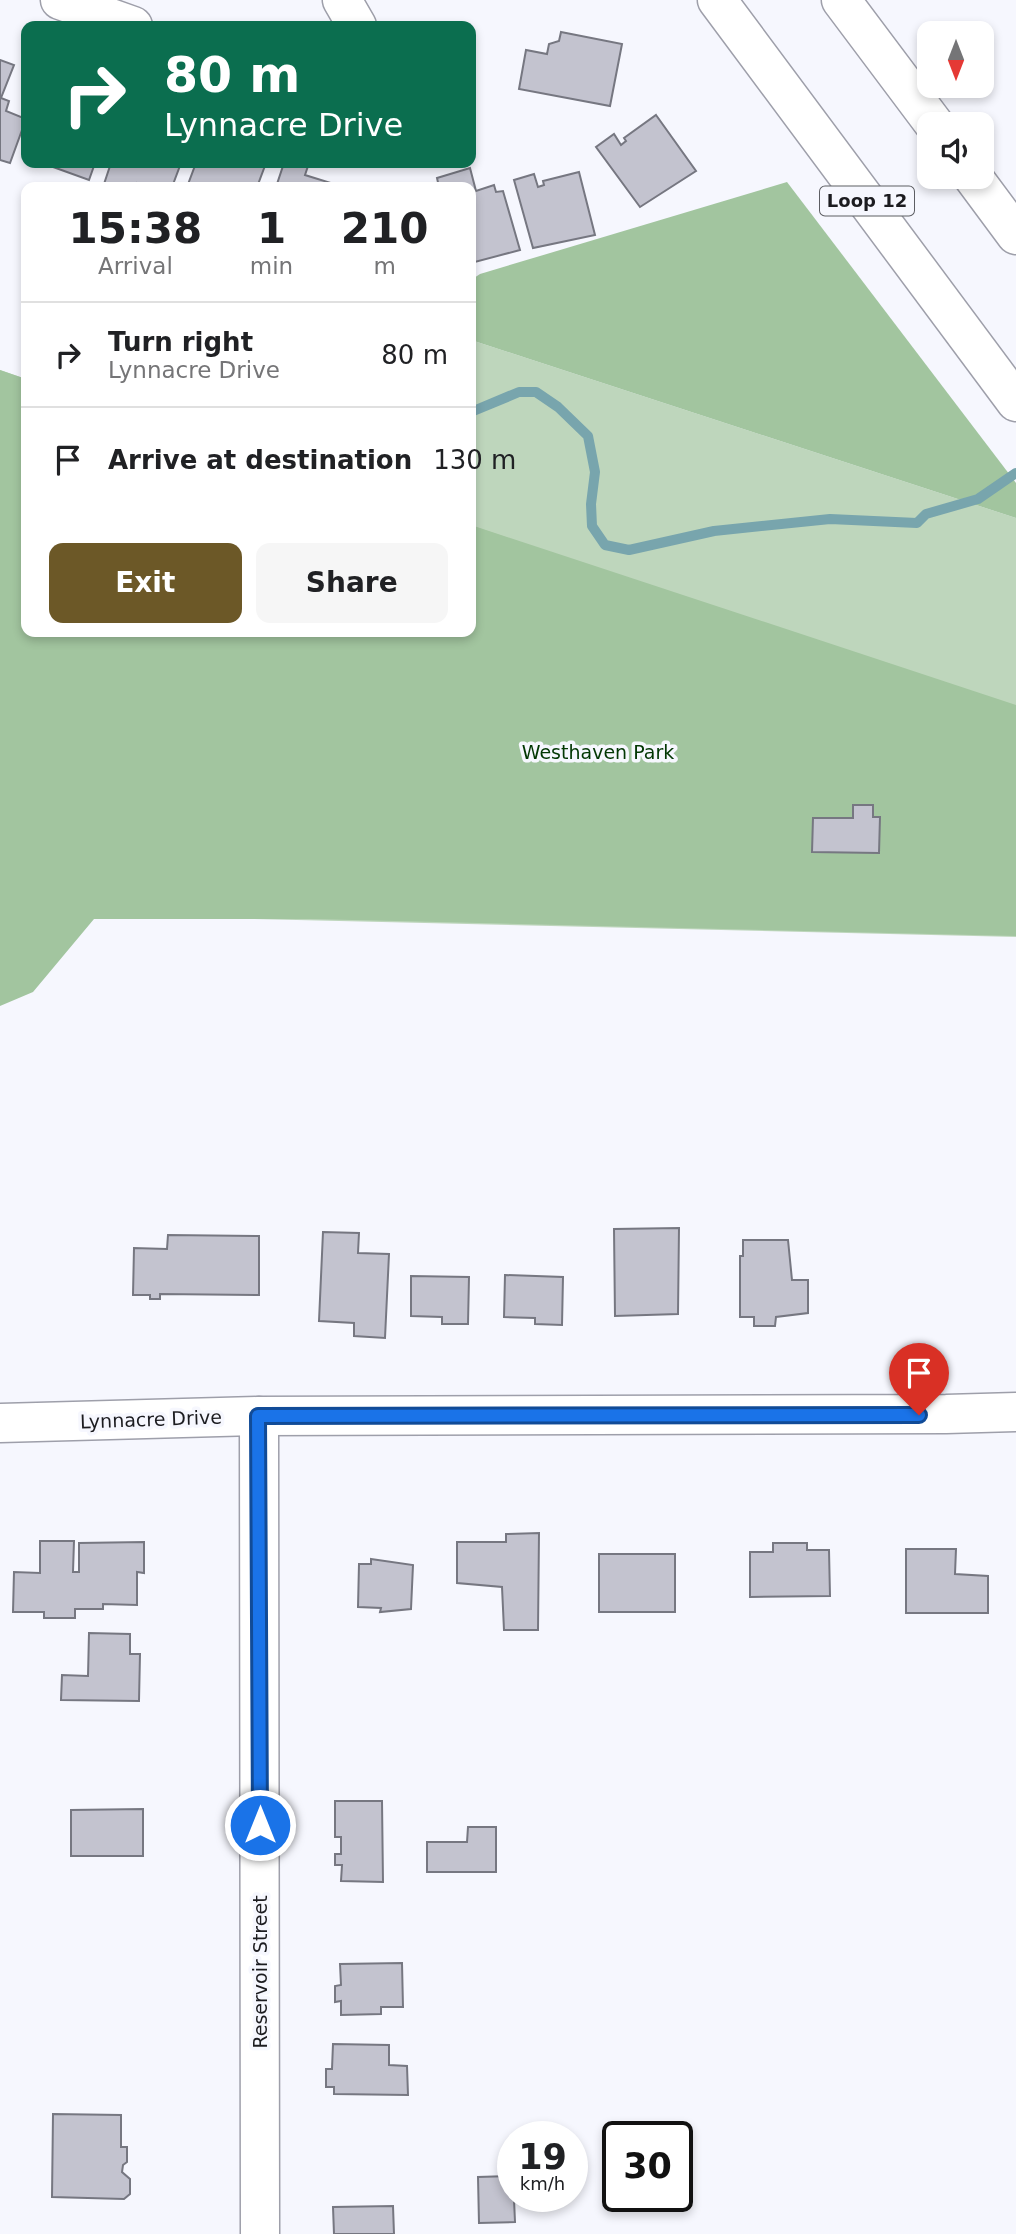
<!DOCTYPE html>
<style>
:root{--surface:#fff;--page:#f6f6f6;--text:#202124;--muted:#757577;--line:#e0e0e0;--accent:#6c5827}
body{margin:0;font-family:"DejaVu Sans",sans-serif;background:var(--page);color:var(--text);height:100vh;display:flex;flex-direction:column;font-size:26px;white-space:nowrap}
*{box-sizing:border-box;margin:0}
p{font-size:23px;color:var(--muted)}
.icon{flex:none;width:38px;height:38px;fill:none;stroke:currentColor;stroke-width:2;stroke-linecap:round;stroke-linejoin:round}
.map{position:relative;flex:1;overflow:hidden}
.side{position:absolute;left:21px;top:182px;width:455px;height:455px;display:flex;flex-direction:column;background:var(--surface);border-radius:14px;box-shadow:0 4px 10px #0003}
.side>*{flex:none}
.top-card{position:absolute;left:21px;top:21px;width:455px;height:147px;border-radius:14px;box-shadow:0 4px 10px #0003;background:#0b6e4f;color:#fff;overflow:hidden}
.needle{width:46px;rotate:180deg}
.fabs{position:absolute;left:917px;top:21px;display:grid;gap:14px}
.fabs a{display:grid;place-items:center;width:77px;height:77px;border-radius:14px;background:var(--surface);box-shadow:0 4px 10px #0003;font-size:35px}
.speed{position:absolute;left:497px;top:2121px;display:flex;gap:14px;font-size:35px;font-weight:700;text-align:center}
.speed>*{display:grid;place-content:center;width:91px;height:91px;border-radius:50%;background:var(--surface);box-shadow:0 4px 10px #0003;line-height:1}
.speed small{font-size:18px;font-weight:400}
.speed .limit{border:4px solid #111;border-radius:10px;background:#fff;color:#111}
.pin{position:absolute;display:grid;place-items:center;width:60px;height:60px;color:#fff;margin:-72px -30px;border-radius:50% 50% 50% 0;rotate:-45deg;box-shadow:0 0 7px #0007}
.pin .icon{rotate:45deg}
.me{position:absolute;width:77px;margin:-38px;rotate:0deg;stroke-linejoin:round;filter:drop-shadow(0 0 5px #0008)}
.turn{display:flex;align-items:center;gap:24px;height:147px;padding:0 28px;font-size:32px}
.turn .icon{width:91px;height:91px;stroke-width:2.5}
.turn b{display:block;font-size:49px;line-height:60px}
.eta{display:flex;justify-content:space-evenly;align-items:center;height:119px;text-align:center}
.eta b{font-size:42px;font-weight:800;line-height:49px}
.primary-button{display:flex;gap:14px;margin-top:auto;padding:14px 28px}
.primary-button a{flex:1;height:80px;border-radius:14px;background:var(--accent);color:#fff;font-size:28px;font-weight:800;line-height:80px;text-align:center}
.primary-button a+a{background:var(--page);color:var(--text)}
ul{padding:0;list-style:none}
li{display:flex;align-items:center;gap:21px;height:105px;padding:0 28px;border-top:2px solid var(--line)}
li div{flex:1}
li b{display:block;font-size:26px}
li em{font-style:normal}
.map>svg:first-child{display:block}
</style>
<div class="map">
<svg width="1016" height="2234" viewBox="0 0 1016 2234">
<rect width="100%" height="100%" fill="#f6f7fe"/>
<path fill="#bed6bc" d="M471,340l545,178v419l-1016,-24v-543l26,9v253h445z"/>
<g fill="#a2c59f">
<path d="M787,182l229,301v35l-545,-178v-60l9,-6z"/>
<path d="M0,370l26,9v253h445v-107l545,180v231l-706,-17h-216l-61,73 -33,14z"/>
</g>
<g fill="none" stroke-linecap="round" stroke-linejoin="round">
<path stroke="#78a5ad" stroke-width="10" d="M471,412l48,-20h17l22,15 30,29 7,36 -4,32 1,22 13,19 24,5 85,-19 116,-12 87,4 9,-9 52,-15 38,-26"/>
</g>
<g fill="#c3c3cf" stroke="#767781" stroke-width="2">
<path d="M561,32l61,12 -12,62 -91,-17 7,-39 21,4 2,-10 10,-3z"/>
<path d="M0,60l14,5 -13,33 8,3 -3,10 20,8 -16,44 -10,-3z"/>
<path d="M656,115l40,56 -56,36 -44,-60 18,-13 7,11 5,-4 -2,-3z"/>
<path d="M42,163h53l-6,17z"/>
<path d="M111,163h70l-9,24h-24l-11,-4 -2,4h-21l-10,-3z"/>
<path d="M196,163h70l-9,24h-70z"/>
<path d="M284,163h25l-4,12 26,8 -2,4h-53z"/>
<path d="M470,168l6,23 18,-6 2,7 7,-1 17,59 -49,13v-76h-32l-2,-9z"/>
<path d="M579,172l16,63 -62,13 -19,-68 20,-6 4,13 6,-2 -1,-4z"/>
<path d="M853,805h20v12h7l-1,36 -67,-1 1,-34h40z"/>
<path d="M679,1228l-1,86 -63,2 -1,-87z"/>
<path d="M323,1232l36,1 -1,20 31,1 -4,84 -31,-2v-13l-35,-2z"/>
<path d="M168,1235l91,1v59l-99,-1v5h-10v-4h-17l1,-47 33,1z"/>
<path d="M743,1240h45l4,40h16v33l-32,4 -1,9h-21v-9h-14v-61h3z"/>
<path d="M505,1275l58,2 -1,48 -27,-1v-6l-31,-1z"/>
<path d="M411,1276l58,1 -1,47h-26v-7l-31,-1z"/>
<path d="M539,1533l-1,97h-34l-2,-43 -45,-4v-41h49v-8z"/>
<path d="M40,1541h34l-1,31h6v-29l65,-1v31l-7,-1v33l-34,-1v5h-28v9h-31v-6h-31l1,-40 26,1z"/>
<path d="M773,1543h34v7h22l1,46 -80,1v-45h23z"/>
<path d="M906,1549h50l-1,25 33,2v37h-82z"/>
<rect x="599" y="1554" width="76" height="58"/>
<path d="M371,1559l42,6 -2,44 -31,3 1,-4 -23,-1 1,-43h12z"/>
<path d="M89,1633l41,1v20h10l-1,47 -78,-1 1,-25 26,1z"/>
<path d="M335,1801h47l1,81 -42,-1 1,-16h-7v-11h6v-17h-6z"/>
<path d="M143,1809v47h-72v-46z"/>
<path d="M468,1827h28v45h-69v-30h40z"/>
<path d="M402,1963l1,44h-22v7l-40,1v-14l-6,1v-16l6,-1 -1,-21z"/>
<path d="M333,2044l56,1v20l18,1 1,29 -74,-1v-7h-8v-18h6z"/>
<path d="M53,2114l68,1v32h6v15l-4,3 -1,7 8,7v15l-6,5 -72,-2z"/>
<path d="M513,2176l2,46 -36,1 -1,-46z"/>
<path d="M393,2206l1,28h-60l-1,-27z"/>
</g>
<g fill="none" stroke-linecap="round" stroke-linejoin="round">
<defs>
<g id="street">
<path d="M60,0l73,26"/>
<path d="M342,0l15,26"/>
<path d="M259,1416l1,818"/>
<path d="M0,1423l259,-7 687,-2 70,-2"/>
</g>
<g id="primary">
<path d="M717,0l299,402"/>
<path d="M841,0l93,124"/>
<path d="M973,177l43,58"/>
</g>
</defs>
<use href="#street" stroke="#9e9faa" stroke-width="41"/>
<use href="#primary" stroke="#9e9faa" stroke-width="41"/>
<use href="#street" stroke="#fff" stroke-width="38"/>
<use href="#primary" stroke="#fff" stroke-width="38"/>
</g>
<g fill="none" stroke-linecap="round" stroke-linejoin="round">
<defs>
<path id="route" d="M260,1825l-2,-409 661,-1"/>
</defs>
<use href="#route" stroke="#114b97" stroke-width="18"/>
<use href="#route" stroke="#1a73e8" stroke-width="12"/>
</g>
<g text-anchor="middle" stroke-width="7" stroke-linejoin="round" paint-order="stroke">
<rect fill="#f6f7fe" stroke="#5d5e63" stroke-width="2" x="820" y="186.5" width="94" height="29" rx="5"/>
<g font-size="18" font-weight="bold" fill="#1c1c20">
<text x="867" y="207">Loop 12</text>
</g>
<g font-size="19" fill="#023703" stroke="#f6f7fe">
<text x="598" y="759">Westhaven Park</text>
</g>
<g font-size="19" fill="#1c1c20" stroke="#f6f7fe">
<text transform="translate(151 1419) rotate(-2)" y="7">Lynnacre Drive</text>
<text transform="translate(260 1972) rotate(-90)" y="7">Reservoir Street</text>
</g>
</g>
</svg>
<div class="fabs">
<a><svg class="needle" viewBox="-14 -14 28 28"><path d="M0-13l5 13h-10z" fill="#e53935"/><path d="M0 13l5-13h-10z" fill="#757577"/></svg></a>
<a><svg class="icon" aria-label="sound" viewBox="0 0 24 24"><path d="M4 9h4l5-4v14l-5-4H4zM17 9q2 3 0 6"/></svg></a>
</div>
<div class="speed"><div>19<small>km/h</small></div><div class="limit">30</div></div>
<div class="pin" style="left:919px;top:1415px;background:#d93025"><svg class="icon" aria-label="arrive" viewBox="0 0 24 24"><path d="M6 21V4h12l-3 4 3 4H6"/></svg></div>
<svg class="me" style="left:260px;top:1825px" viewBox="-20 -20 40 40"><circle r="17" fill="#1a73e8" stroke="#fff" stroke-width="3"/><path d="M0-11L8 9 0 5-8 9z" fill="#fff"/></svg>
<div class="top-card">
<div class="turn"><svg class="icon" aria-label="right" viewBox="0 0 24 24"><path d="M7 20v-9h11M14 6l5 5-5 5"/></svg><div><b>80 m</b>Lynnacre Drive</div></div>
</div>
<section class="side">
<div class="eta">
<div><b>15:38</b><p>Arrival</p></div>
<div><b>1</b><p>min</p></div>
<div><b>210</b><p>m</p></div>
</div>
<ul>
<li><svg class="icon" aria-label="right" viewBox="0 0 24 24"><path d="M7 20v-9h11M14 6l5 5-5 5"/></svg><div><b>Turn right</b><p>Lynnacre Drive</p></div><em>80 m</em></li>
<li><svg class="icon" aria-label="arrive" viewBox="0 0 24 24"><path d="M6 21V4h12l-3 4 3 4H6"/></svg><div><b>Arrive at destination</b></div><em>130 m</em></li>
</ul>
<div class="primary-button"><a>Exit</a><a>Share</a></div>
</section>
</div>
